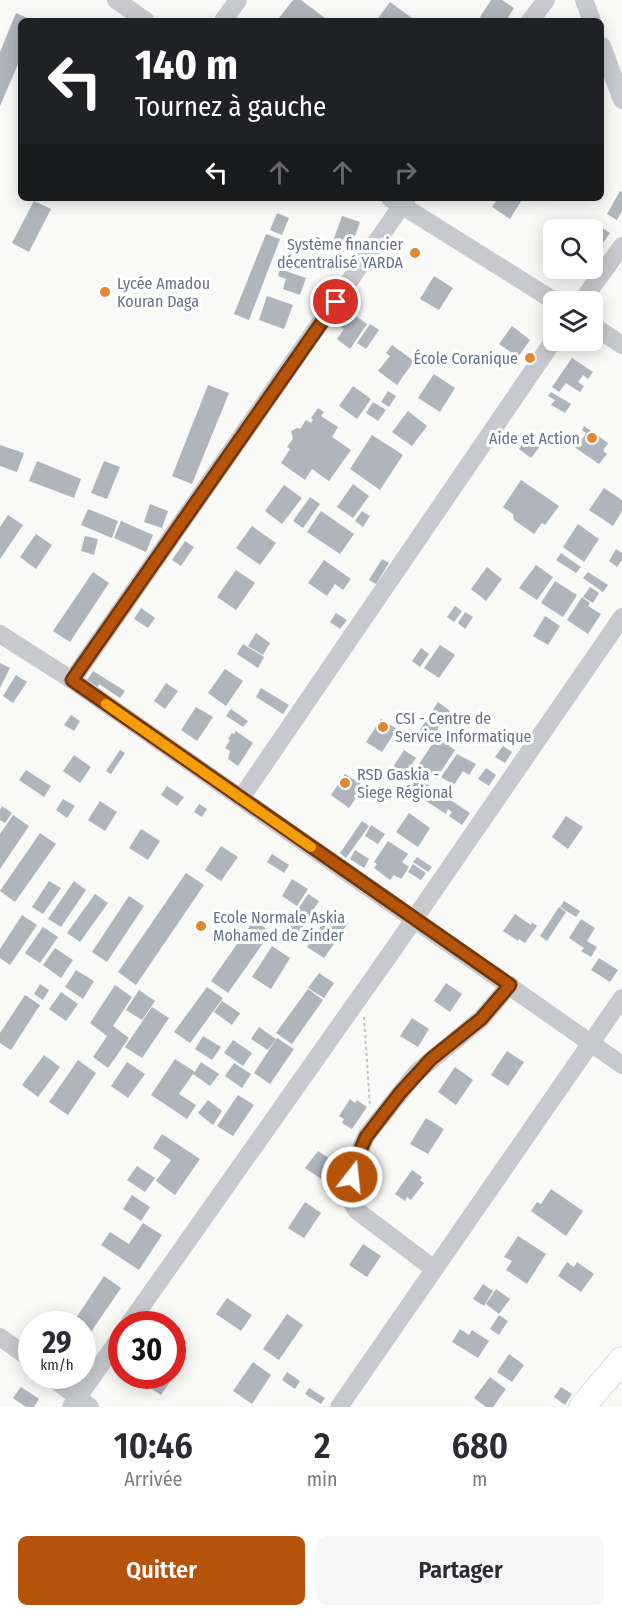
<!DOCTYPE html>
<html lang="fr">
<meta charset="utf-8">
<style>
:root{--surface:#fff;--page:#f7f7f7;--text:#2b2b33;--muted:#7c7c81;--accent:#b45309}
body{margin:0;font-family:"Fira Sans Condensed",sans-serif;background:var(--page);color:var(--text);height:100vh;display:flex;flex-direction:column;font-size:22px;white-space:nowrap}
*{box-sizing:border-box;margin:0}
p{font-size:20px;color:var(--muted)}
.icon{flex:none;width:33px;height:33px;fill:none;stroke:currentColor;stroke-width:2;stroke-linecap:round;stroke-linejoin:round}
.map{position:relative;height:1407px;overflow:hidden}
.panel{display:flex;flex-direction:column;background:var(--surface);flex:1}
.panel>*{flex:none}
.hud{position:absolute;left:18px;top:18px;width:586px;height:183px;border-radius:9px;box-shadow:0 3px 15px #0003;background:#202124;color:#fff;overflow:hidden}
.controls{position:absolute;left:543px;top:219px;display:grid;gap:12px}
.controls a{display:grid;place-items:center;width:60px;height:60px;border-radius:9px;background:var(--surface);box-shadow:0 3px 15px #0003;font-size:30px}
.speed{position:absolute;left:18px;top:1311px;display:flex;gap:12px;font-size:30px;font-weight:700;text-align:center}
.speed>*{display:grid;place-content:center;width:78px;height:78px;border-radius:50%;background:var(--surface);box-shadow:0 3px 15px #0003;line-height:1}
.speed small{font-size:15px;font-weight:400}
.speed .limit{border:9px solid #d22;background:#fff;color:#111}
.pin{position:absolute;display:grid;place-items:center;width:51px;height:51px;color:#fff;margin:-26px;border:3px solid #fff;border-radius:50%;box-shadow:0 2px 6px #0007}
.me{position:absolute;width:66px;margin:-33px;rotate:16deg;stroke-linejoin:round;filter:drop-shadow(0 0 4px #0008)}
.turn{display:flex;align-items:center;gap:21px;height:126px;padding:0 18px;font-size:27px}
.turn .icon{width:78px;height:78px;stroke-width:2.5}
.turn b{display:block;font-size:42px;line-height:51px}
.lanes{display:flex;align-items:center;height:57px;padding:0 18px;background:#0003;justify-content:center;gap:30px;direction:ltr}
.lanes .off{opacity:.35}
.eta{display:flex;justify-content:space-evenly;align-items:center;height:102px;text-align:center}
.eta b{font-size:36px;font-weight:600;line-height:42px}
.cta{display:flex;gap:12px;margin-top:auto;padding:12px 18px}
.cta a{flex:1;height:69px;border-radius:9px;background:var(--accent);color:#fff;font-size:24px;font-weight:600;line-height:69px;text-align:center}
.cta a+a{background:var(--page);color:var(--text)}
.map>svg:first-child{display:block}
</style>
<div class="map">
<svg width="622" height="1407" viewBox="0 0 622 1407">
<rect width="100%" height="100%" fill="#f9f9f7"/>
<g fill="#b0b4bd">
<path d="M293,0h8l28,21h-46l-4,-3z"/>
<path d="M491,0h11l12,8 -8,13h-20l-6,-4z"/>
<path d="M390,2l26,19h-40z"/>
<path d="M16,13l18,8h-13v36l-21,49v-54z"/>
<path d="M620,191l2,1v19l-5,9 -10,-6z"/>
<path d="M498,198h25l-13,21 -18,-12z"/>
<path d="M34,201l17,8 -22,43 -17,-9z"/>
<path d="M277,213l12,5 -7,17 -12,-5z"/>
<path d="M342,216l18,6 -11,31 -18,-6z"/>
<path d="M590,220l20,13 -18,26v-29h-8z"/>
<path d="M266,234l14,5 -31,81 -15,-6z"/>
<path d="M280,269l26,9 -6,17 -17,-6 3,-10 -8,-3z"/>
<path d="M434,276l19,12 -14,22 -19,-11z"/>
<path d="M267,296l26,9 -9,24 -25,-9z"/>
<path d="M349,311l18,13 -17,25 -13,-10 7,-10 -5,-3z"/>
<path d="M370,324l9,6 -13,19 -9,-6z"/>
<path d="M512,326l18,14 -12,17 -19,-13z"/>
<path d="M392,345l22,16 -17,24 -19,-14 12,-15 -4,-3z"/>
<path d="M572,358l21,14 -5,7 -5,-4 -5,7 6,4 -4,6 -14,-9 -7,9 -7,-5z"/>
<path d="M434,374l21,14 -15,24 -22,-14z"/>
<path d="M208,385l21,8 -37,91 -20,-8z"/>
<path d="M353,386l18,13 -14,20 -18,-13z"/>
<path d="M388,391l8,5 -7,11 -8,-5z"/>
<path d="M551,392l20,12 -6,9 -14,-8 4,-5 -7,-4z"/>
<path d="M373,402l13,8 -8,11 -12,-8z"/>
<path d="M318,408l6,4 -3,4 17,11 -6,10 19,13 -22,31 -17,-12 -7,11 -24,-17 9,-14 -3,-2 6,-8 -2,-8 6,-3 3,1 6,-9 5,3 2,-3 -2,-2z"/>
<path d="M408,411l19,15 -15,20 -20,-14z"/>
<path d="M584,426l24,17 -5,8 4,3 -8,10 -26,-18 6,-9 3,2 4,-6 -4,-3z"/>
<path d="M372,435l31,20 -23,35 -30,-21z"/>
<path d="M528,436l13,9 -10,13 -12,-9z"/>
<path d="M0,445l24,8 -7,19 -17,-6z"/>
<path d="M37,461l44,18 -7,19 -45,-17z"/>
<path d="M104,461l16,6 -13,32 -16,-6z"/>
<path d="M521,480l38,26 -14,19 -3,-2 -8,11 -20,-14 -1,-6 -10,-7z"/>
<path d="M353,484l16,12 -16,22 -16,-11z"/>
<path d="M284,485l18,13 -20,26 -17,-13z"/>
<path d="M604,488l18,12v11l-9,15 -24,-16z"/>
<path d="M310,497l10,7 -17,24 -10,-7z"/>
<path d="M150,504l18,7 -6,17 -18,-6z"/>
<path d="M88,509l30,12 -6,17 -31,-13z"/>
<path d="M321,511l33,23 -14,20 -33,-22z"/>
<path d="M362,511l8,5 -7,11 -8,-6z"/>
<path d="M8,515l15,10 -23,34v-32z"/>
<path d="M121,521l32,14 -7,17 -32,-14z"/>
<path d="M578,524l21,15 -15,23 -21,-15z"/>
<path d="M252,526l24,17 -16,22 -24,-17z"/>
<path d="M36,534l16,11 -16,24 -16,-12z"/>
<path d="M85,536l13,3 -4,16 -13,-4z"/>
<path d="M185,541l9,6 -13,19 -9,-6z"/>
<path d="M616,549l6,4v7l-5,7 -8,-6z"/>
<path d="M561,553l20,14 -5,6 -20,-13z"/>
<path d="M382,559l7,4 -13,21 -7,-4z"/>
<path d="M324,560l27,19 -8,11 -8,-6 -8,12 -19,-13z"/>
<path d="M536,565l17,12 -16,23 -18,-12z"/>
<path d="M487,567l15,12 -16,22 -15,-12z"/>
<path d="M236,570l19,13 -19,27 -19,-13z"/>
<path d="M93,572l16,11 -39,59 -17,-11z"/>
<path d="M588,572l20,13 -5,7 -20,-14z"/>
<path d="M555,581l22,14 -14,22 -22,-14z"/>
<path d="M590,587l9,6 -6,10 -10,-6z"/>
<path d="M582,597l8,6 -2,3 13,8 -13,20 -21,-14z"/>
<path d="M455,606l7,5 -8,11 -7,-5z"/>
<path d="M141,608l14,10 -7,10 -14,-9z"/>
<path d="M465,612l8,5 -8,12 -7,-6z"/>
<path d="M336,613l11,7 -7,9 -10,-7z"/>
<path d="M545,616l15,10 -12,19 -15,-9z"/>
<path d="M256,633l14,10 -7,12 -15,-9z"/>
<path d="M243,644l21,13 -6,11 -21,-14z"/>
<path d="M440,645l15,10 -16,23 -15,-10z"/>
<path d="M421,648l8,6 -9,13 -8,-6z"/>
<path d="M0,663l10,5 -10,20z"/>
<path d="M225,669l18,12 -17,25 -18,-13z"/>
<path d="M93,671l32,20 -5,7 -21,-14 -1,3 -5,-3 1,-3 -1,3 -6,-4z"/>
<path d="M16,675l11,7 -14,21 -10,-7z"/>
<path d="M166,683l12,8 -13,18 -11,-8z"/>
<path d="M261,688l28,17 -6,9 -27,-17z"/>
<path d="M438,702l12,9 -22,32 -12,-7z"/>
<path d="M196,707l17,10 -16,24 -16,-11z"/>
<path d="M231,709l17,12 -5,6 -17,-11z"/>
<path d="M71,715l9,6 -6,10 -10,-6z"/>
<path d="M381,719l16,10 -15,23 -16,-10z"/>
<path d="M236,731l17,12 -15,23 -10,-7 2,-8 -5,-3 5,-8 -2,-1 4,-6 2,1z"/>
<path d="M437,737l7,6 2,-2 5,3 -2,2 6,4 -19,29 -19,-12z"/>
<path d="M503,746l9,6 -7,11 -10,-6z"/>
<path d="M120,750l5,3 -14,21 -5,-3z"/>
<path d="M404,750l12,8 -17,25 -11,-8z"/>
<path d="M457,754l19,10 -7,11 -6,-4 -9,14 -13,-8z"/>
<path d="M74,755l17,12 -11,16 -17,-12z"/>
<path d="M486,768l10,7 -7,11 -11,-7z"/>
<path d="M26,770l25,16 -7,11 -25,-17z"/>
<path d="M345,774l19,12 -15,22 -18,-13z"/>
<path d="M417,778l53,35 -8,12 -13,-9 3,-4 -4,-3 -2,5 -37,-24z"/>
<path d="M167,786l17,11 -7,9 -16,-11z"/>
<path d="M63,799l12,7 -8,12 -11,-8z"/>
<path d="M100,801l17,11 -12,19 -17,-11z"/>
<path d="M199,804l8,5 -5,8 -8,-5z"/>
<path d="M2,806l10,7 -7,10 -5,-3v-10z"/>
<path d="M409,813l21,15 -12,19 -22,-15z"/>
<path d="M13,815l16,11 -29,43v-35z"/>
<path d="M566,816l17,11 -15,22 -16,-12z"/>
<path d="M362,821l7,5 -23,32 -6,-5z"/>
<path d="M371,825l14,9 -7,10 -13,-8z"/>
<path d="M141,829l19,12 -12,19 -19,-12z"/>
<path d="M40,833l16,11 -41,58 -15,-11z"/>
<path d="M388,841l20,13 -6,8 7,5 -8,12 -7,-4 -4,5 -16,-12 3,-4 -3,-2z"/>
<path d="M221,846l17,11 -17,24 -16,-11z"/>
<path d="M355,850l14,9 -5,9 -14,-9z"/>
<path d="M272,854l17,11 -5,8 -17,-11z"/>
<path d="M417,857l15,10 -4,5 -15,-10z"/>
<path d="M413,864l13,9 -5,7 -13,-8z"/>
<path d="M186,873l18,12 -68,100 -18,-13z"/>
<path d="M292,879l16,10 -11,17 -15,-10z"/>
<path d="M49,881l12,7 -18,26 -11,-7z"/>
<path d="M74,881l12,9 -25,37 -13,-8z"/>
<path d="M95,894l13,9 -28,39 -13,-9z"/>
<path d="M308,894l11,7 -8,12 2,1 -15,19 -11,-7z"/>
<path d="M129,896l15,10 -37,56 -15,-10z"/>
<path d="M564,901l16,10 -4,6 -16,-10z"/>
<path d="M559,907l7,5 -19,29 -7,-5z"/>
<path d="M331,911l17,12 -9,13 4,2 -4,5 -3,-2 -12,17 -17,-11z"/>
<path d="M515,914l16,11 1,-3 5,4 -12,17 -6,-4 -1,2 -15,-10z"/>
<path d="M22,915l15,10 -27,40 -10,-7v-9z"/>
<path d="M581,919l14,9 -8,13 10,6 -6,10 -10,-6 3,-3 -15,-10z"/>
<path d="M254,920l17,12 -43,61 -17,-12z"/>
<path d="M43,927l15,10 -18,26 -15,-10z"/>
<path d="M272,946l18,12 -19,31 -19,-12z"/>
<path d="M55,948l18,12 -12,18 -18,-13z"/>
<path d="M599,958l19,12 -8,12 -19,-12z"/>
<path d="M76,970l18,11 -11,18 -18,-12z"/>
<path d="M319,973l15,10 -10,15 -16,-10z"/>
<path d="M446,983l16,11 -12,18 -16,-11z"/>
<path d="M40,984l9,6 -6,10 -9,-6z"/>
<path d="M115,985l17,12 -19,29 16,12 -21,30 -15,-11 14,-21 -17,-13z"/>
<path d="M207,987l16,11 -33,45 -16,-11z"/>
<path d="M308,989l15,11 -31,44 -16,-11z"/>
<path d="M139,990l16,11 -13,19 -16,-10z"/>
<path d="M61,992l17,12 -12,17 -17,-12z"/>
<path d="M25,995l15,10 -29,45 -11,-7v-10z"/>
<path d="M222,1001l18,12 -8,12 -18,-13z"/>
<path d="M152,1007l17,11 -27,40 -17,-11z"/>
<path d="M412,1018l17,11 -11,18 -18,-11z"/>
<path d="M259,1027l17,12 -8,11 -17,-11z"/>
<path d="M203,1036l18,11 -9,13 -17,-11z"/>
<path d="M277,1038l17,11 -24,35 -16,-11z"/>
<path d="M233,1040l19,13 -9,13 -19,-13z"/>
<path d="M507,1051l17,11 -16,24 -17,-11z"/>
<path d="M44,1055l16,12 -22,30 -16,-12z"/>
<path d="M175,1059l20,13 6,-10 18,12 -9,12 -17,-12 -14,20 17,11 -9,14 -36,-24z"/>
<path d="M78,1060l18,13 -28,42 -19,-13z"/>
<path d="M127,1062l18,12 -17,24 -17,-12z"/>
<path d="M234,1063l17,11 -9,14 -17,-12z"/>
<path d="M455,1067l18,13 -17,25 -18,-13z"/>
<path d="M238,1095l16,10 -21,31 -16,-10z"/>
<path d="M350,1099l5,4 2,-3 10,7 -15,22 -10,-6 2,-4 -5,-3z"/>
<path d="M208,1100l14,11 -9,14 -15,-12z"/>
<path d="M426,1118l18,11 -16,25 -18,-10z"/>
<path d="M162,1134l38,25 -25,36 -19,-14 15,-21 -18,-12z"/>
<path d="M318,1151l15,10 -12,18 -16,-11z"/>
<path d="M137,1166l18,12 -10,14 -18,-12z"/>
<path d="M412,1170l10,7 -2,3 4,3 -13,17 -4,-3 -2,4 -10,-7z"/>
<path d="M551,1189l32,22 -17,25 -35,-25 6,-9 4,2z"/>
<path d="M132,1195l18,12 -9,14 -18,-12z"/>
<path d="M305,1202l16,11 -17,25 -16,-10z"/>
<path d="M143,1223l19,12 -23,35 -38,-25 9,-13 19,12z"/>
<path d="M518,1236l28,18 -19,30 -21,-14 6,-9 -8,-4z"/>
<path d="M363,1244l18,12 -14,21 -18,-12z"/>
<path d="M567,1262l7,5 3,-5 17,12 -13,18 -23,-16z"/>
<path d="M104,1276l17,12 -39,57v-21h-10z"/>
<path d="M483,1284l10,7 -9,15 -11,-7z"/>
<path d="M496,1289l14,10 -11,15 -13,-10z"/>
<path d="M227,1298l25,17 -11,16 -25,-17z"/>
<path d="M287,1314l16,11 -24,35 -16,-11z"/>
<path d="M499,1315l9,6 -9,14 -9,-6z"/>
<path d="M460,1329l9,6 3,-5 17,11 -11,17 -26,-16z"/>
<path d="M509,1354l15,11 -12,17 -15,-10z"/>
<path d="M253,1362l18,13 -19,29 -19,-13z"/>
<path d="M287,1372l13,9 -5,8 -13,-9z"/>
<path d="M142,1376h32l-13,19 -23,-15z"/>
<path d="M490,1377l16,12 -13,18h-7l-12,-9z"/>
<path d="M21,1387l18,12 -5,8h-8l-13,-9z"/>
<path d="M561,1387l11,7 -7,11 -11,-8z"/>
<path d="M309,1388l16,10 -4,6 -16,-10z"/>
</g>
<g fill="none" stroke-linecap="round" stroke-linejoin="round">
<defs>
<path id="highway" d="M582,1407l40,-47"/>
</defs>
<use href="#highway" stroke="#bcbdc1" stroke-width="27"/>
<path stroke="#c1c2c5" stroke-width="2" stroke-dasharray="3 3" stroke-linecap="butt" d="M364,1017l6,90"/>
<g stroke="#c7c9ce" stroke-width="18">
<path d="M116,0l30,21"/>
<path d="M584,0l8,21"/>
<path d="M223,21l15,-21"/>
<path d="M530,21l16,-21"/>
<path d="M602,46l20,54"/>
<path d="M390,198l166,104"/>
<path d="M581,302l41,-56"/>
<path d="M592,325l30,20"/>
<path d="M0,634l72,46 550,385"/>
<path d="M72,680l335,-482"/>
<path d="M241,798l313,-458"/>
<path d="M434,1269l-78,-59 -5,-9 -1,-10 6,-31 10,-24 51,-64 64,-53 29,-34"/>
<path d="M129,1324l266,-377 227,-330"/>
<path d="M0,1337l32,23"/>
<path d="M50,1376l40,31"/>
<path d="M71,1407l51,-72"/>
<path d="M339,1407l283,-409"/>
</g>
<use href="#highway" stroke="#fff" stroke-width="26"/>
</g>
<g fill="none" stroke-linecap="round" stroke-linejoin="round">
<defs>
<path id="route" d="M336,302l-264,378 438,305 -29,34 -50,40 -31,34 -34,44 -10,23 -4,17"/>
</defs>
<use href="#route" stroke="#753606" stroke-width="15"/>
<use href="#route" stroke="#b45309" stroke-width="10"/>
<path stroke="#f59e0b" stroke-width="10" d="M106,704l205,143"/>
</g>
<g fill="#e08831" stroke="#fff" stroke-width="2">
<circle cx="415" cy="253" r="6"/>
<circle cx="105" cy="292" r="6"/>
<circle cx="530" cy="358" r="6"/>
<circle cx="592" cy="438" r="6"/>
<circle cx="383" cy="727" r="6"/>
<circle cx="345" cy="783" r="6"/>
<circle cx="201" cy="926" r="6"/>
</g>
<g text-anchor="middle" stroke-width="6" stroke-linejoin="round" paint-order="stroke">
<g font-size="16" fill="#697288" stroke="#fff" text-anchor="start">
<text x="403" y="250" text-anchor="end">Système financier<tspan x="403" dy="18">décentralisé YARDA</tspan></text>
<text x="117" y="289">Lycée Amadou<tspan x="117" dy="18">Kouran Daga</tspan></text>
<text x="518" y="364" text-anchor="end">École Coranique</text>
<text x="580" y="444" text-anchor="end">Aide et Action</text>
<text x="395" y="724">CSI - Centre de<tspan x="395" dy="18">Service Informatique</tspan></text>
<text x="357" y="780">RSD Gaskia -<tspan x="357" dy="18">Siege Régional</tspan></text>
<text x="213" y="923">Ecole Normale Askia<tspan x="213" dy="18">Mohamed de Zinder</tspan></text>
</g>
</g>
</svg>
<div class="controls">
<a><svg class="icon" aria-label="search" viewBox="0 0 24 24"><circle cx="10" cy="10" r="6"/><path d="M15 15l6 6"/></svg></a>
<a><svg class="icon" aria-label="layers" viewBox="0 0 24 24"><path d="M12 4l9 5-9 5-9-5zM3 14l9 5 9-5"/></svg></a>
</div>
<div class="speed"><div>29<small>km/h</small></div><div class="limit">30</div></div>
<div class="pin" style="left:336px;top:302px;background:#d93025"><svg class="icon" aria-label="arrive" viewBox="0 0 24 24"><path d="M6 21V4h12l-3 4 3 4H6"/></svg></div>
<svg class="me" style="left:352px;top:1177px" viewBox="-20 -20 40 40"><circle r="17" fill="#b45309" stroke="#fff" stroke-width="3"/><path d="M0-11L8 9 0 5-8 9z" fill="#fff"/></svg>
<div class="hud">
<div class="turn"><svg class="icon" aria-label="left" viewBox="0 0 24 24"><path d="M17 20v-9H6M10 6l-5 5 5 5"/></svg><div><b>140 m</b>Tournez à gauche</div></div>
<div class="lanes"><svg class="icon" aria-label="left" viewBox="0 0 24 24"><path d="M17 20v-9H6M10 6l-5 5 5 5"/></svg><svg class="icon off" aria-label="ahead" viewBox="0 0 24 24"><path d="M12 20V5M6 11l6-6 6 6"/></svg><svg class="icon off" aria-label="ahead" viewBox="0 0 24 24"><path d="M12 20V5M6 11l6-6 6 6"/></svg><svg class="icon off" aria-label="right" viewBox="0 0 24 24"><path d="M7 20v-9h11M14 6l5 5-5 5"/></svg></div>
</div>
</div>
<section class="panel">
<div class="eta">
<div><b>10:46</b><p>Arrivée</p></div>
<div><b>2</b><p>min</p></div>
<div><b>680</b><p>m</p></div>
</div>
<div class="cta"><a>Quitter</a><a>Partager</a></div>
</section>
